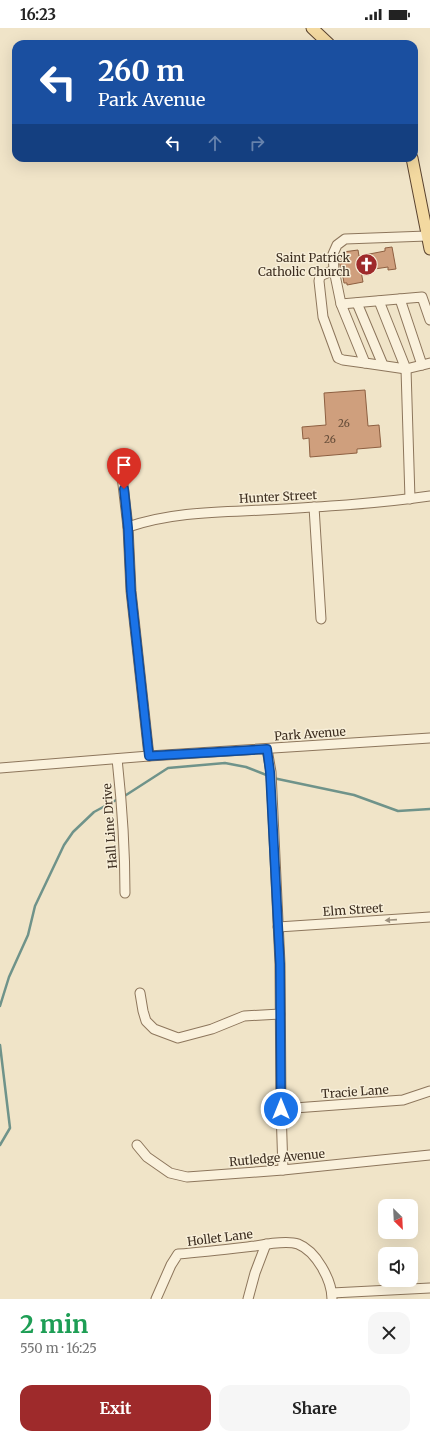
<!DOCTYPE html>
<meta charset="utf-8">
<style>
:root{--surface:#fff;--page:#f6f6f6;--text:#222;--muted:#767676;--accent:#9e2a2b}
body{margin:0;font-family:Merriweather,serif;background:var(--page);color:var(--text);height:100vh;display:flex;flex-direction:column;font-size:15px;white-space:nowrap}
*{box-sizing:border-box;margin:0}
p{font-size:13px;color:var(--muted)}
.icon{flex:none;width:22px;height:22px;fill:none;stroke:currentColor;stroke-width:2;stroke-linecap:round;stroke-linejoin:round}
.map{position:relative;height:1271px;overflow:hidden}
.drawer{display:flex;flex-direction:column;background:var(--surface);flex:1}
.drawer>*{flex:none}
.hud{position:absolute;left:12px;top:12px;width:406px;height:122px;border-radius:12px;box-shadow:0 4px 16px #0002;background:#1a4fa0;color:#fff;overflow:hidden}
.needle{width:26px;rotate:156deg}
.buttons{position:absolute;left:378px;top:1171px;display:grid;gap:8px}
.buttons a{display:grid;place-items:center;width:40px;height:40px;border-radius:8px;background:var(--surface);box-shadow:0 4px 16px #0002;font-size:20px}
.pin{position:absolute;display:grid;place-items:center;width:34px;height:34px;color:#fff;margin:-41px -17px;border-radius:50% 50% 50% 0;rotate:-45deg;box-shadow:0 0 4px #0007}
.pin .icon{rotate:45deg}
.me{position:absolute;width:44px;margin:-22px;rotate:0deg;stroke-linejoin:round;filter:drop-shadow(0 0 3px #0008)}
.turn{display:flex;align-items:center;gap:14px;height:84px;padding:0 20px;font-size:18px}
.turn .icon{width:52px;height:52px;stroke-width:2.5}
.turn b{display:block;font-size:28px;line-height:34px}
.lanes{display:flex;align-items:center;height:38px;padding:0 20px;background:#0003;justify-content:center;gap:20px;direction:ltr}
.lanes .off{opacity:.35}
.round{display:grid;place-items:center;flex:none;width:42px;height:42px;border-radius:12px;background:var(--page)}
.summary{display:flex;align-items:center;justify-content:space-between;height:68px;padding:0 20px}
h1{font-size:24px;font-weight:700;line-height:30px;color:#1e9e55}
.action{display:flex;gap:8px;margin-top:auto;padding:8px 20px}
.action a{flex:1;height:46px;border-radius:12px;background:var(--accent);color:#fff;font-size:16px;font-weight:700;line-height:46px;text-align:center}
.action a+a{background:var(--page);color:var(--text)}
.status{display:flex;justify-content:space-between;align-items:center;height:28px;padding:0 20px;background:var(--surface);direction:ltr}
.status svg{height:11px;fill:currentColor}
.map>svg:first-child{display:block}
</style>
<div class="status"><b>16:23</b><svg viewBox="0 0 49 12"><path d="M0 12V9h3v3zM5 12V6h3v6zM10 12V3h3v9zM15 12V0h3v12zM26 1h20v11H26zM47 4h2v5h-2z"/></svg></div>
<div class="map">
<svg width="430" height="1271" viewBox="0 0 430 1271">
<rect width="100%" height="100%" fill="#f0e4c8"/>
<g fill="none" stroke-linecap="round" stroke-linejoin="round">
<g stroke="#6f938a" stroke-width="2.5">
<path d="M273,750l81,17 44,16 32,-2"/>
<path d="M123,769l45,-29 57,-5 21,4 23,9"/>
<path d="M0,978l9,-29 19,-42 7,-29 29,-61 9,-13 21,-20 24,-13"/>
<path d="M0,1017l10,83 -10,17"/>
</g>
</g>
<g fill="#cf9f7d" stroke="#8d5f41">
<path d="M392,219l4,22 -8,1v-3l-27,4 2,11 -16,3v-2h-3l-1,-6h-1l-3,-18h3l1,-7 15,-2 1,6 26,-5v-3z"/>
<path d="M365,362l3,36 11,-1 2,22 -24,2v4l-47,4 -1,-19 -6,1 -1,-12 24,-2 -2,-32z"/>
</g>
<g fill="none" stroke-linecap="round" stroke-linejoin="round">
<defs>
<g id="minor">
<path d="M427,208l-82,3 -8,6 -4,9 1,16 7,34 24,59 41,6 24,-6"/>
<path d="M334,242l-14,6 -1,5 4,36 15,41 5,2 22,3"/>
<path d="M400,271l22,66"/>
<path d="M379,273l27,68 4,130"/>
<path d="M357,275l26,62"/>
<path d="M341,276l81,-7 8,23"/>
<path d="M122,448l6,51 3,64 18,165"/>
<path d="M314,479l7,112"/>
<path d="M128,499c43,-15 90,-15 135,-17 56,-3 112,-6 167,-14"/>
<path d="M267,721l4,23 9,192 1,145 2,61"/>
<path d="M117,731c5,45 8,88 8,134"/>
<path d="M0,740l149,-12 281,-18"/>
<path d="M278,899l152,-10"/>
<path d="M140,965l3,18 3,10 8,8 24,9 34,-9 32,-13 36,-2"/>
<path d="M281,1081l122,-9 27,-9"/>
<path d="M137,1117l10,12 23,16 17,4 96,-7 147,-15"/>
<path d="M332,1265l98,-5"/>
<path d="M156,1271l15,-34 7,-11c26,-2 51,-5 77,-8 11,-2 32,-6 43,-2 18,7 34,36 34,55"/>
<path d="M248,1271l7,-26 11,-29"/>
</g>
<g id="major">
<path d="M312,0l17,16"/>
<path d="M412,130l18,91"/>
</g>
</defs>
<use href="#minor" stroke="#8d765c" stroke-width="11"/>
<use href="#major" stroke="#5b4430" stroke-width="13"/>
<use href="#minor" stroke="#faf1dc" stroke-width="9"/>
<use href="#major" stroke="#f3d9a0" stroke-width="11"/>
</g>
<defs><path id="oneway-solid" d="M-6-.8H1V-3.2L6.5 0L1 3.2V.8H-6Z"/></defs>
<use fill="#9c907e" href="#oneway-solid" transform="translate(391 892) rotate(176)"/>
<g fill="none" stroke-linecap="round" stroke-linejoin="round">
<defs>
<path id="route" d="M124,461l4,39 3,63 18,165 118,-7 3,23 10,192 1,145"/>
</defs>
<use href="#route" stroke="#114b97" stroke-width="10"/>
<use href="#route" stroke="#1a73e8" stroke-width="7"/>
</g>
<defs>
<symbol id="church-disc" viewBox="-11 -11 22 22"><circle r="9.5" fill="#9e2a2b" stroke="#f7eed8"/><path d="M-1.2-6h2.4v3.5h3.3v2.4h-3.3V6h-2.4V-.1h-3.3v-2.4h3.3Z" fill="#fff"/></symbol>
</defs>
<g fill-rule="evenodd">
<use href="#church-disc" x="354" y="224" width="25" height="25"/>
</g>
<g text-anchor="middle" stroke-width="3" stroke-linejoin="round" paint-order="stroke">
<g font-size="10" fill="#624a37">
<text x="344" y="399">26</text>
<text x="330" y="415">26</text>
</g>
<g font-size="12" fill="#3d2e20" stroke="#f7eed8" text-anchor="end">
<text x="350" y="234">Saint Patrick<tspan x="350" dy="14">Catholic Church</tspan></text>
</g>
<g font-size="12" fill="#3d2e20" stroke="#f7eed8">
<text transform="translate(278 469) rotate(-3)" y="4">Hunter Street</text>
<text transform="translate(310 706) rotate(-4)" y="4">Park Avenue</text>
<text transform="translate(110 798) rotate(-94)" y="4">Hall Line Drive</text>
<text transform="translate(353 882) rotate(-4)" y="4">Elm Street</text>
<text transform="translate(355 1064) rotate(-4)" y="4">Tracie Lane</text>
<text transform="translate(277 1130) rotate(-5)" y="4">Rutledge Avenue</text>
<text transform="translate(220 1210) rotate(-7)" y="4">Hollet Lane</text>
</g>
</g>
</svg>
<div class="buttons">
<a><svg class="needle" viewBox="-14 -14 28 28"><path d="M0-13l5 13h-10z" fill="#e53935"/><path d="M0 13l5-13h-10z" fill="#767676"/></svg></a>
<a><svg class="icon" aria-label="sound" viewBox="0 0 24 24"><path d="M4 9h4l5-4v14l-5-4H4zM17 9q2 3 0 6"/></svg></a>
</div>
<div class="pin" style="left:124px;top:461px;background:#d93025"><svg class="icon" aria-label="arrive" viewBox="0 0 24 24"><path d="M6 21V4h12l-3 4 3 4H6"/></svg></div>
<svg class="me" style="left:281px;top:1081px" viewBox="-20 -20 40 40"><circle r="17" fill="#1a73e8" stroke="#fff" stroke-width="3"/><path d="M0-11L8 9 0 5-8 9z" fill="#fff"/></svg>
<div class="hud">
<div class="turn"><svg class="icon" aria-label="left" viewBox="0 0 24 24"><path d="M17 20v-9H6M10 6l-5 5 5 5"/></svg><div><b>260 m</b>Park Avenue</div></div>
<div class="lanes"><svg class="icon" aria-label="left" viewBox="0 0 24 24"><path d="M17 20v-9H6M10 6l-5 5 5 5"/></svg><svg class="icon off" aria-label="ahead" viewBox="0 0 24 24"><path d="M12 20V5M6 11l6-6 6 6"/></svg><svg class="icon off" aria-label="right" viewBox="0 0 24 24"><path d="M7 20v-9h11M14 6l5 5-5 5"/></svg></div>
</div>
</div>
<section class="drawer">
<div class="summary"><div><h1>2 min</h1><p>550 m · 16:25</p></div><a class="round"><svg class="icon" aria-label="close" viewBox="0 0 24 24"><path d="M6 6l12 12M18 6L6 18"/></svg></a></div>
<div class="action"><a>Exit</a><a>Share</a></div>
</section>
